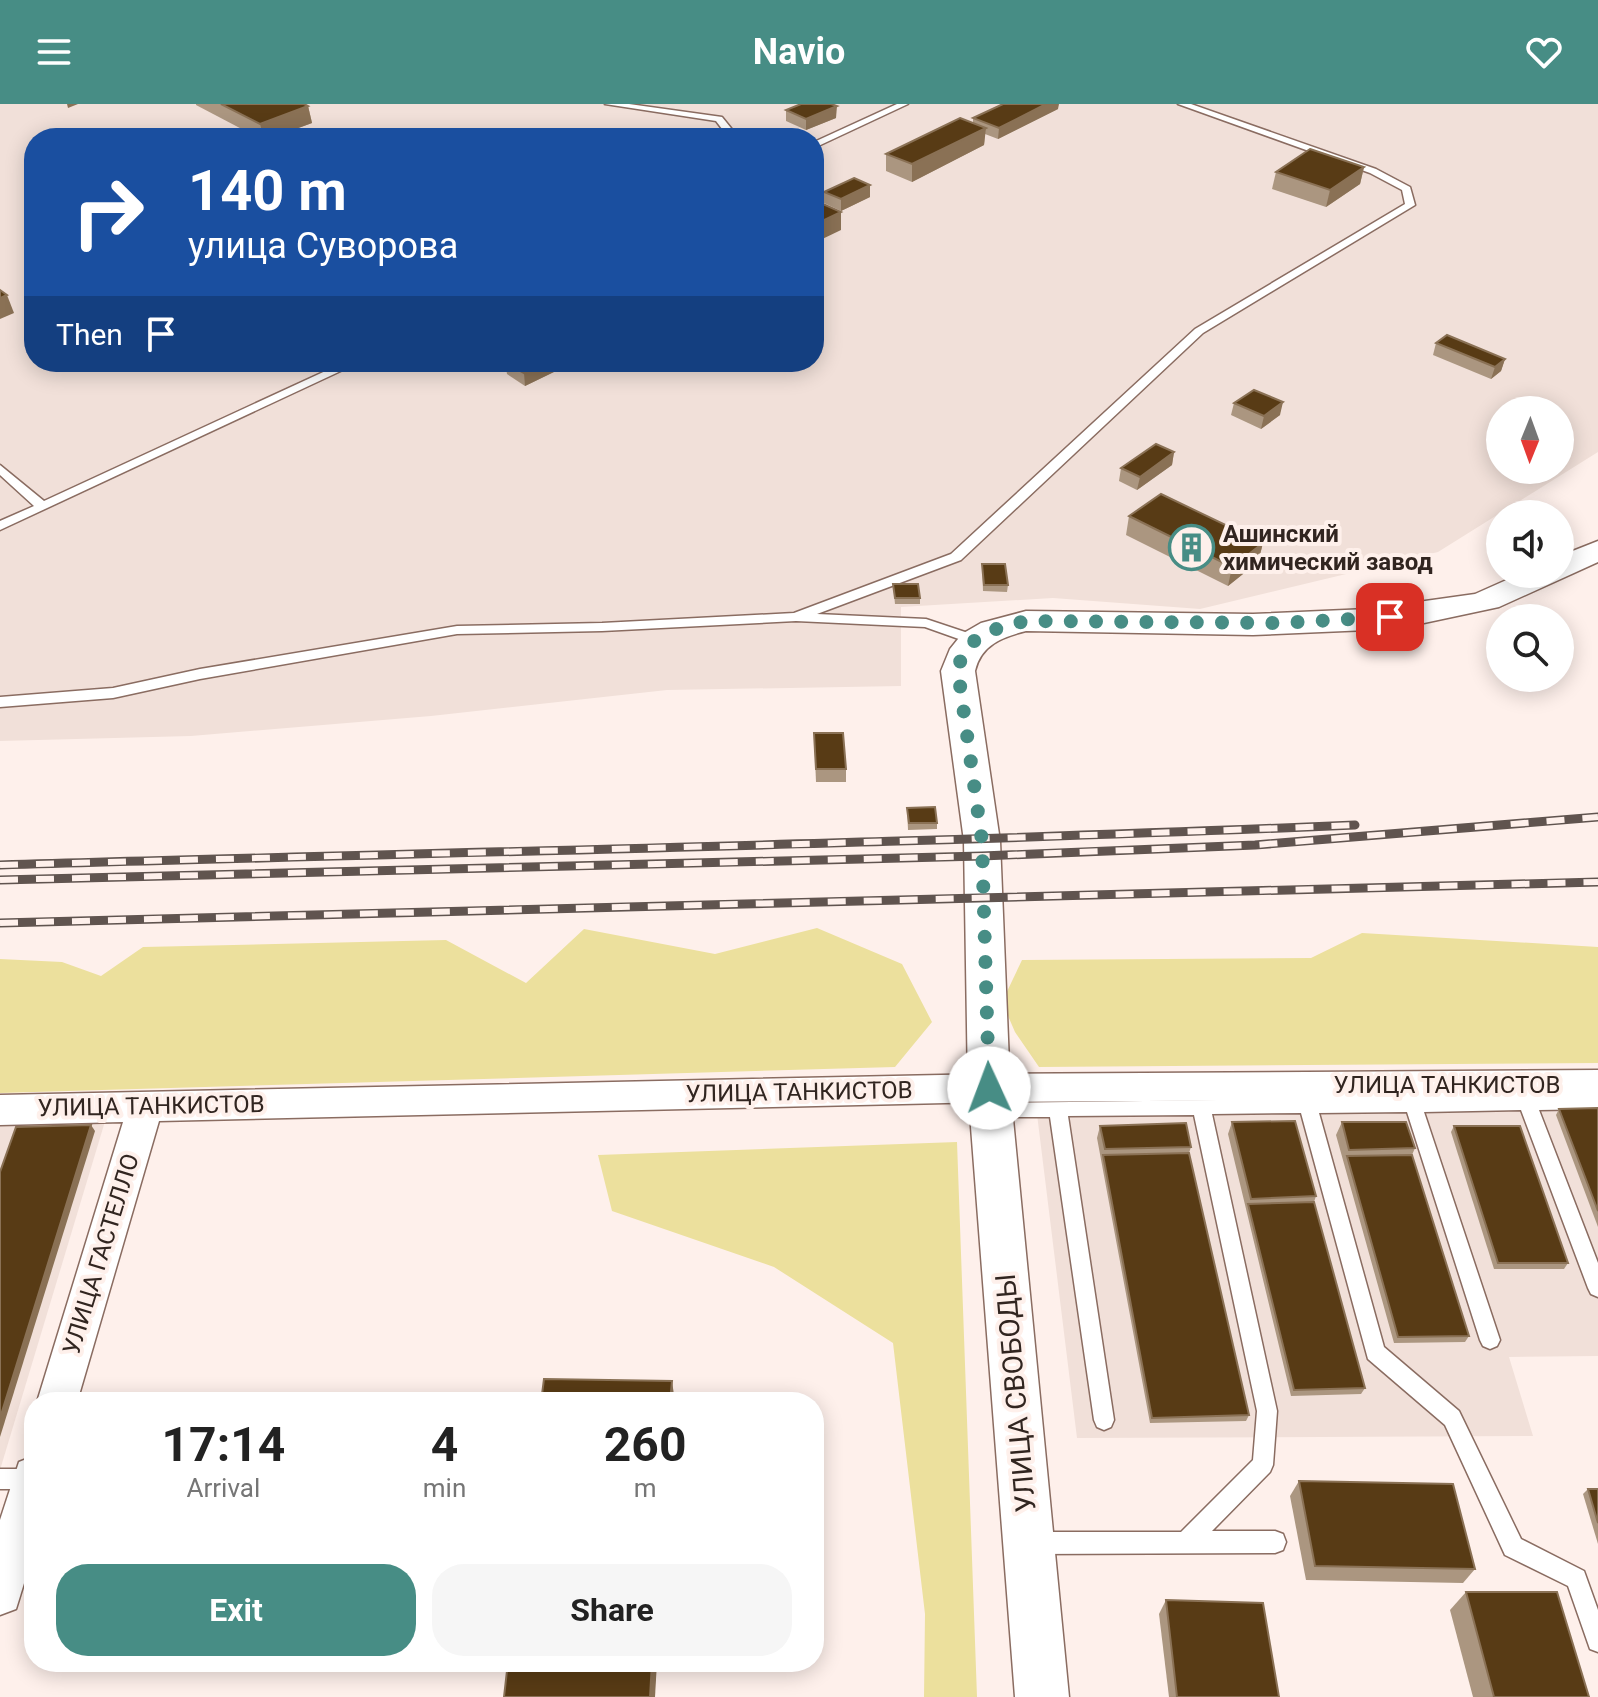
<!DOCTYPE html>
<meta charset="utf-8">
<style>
:root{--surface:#fff;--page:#f6f6f6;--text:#222;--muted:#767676;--accent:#478d85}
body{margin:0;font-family:Roboto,sans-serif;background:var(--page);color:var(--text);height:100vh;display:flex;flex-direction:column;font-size:30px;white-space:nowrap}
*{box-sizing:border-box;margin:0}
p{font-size:26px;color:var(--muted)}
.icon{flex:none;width:44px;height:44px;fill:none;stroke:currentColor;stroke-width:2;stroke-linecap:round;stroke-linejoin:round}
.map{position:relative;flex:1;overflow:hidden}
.sheet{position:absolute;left:24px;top:1288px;width:800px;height:280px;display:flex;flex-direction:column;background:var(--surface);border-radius:32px;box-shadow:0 4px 20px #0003}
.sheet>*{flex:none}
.hud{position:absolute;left:24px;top:24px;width:800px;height:244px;border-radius:32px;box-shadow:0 4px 20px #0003;background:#1a4fa0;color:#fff;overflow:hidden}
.needle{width:52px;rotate:181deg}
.tools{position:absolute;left:1486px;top:292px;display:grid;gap:16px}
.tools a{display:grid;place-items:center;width:88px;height:88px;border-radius:50%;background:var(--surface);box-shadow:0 4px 20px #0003;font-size:40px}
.pin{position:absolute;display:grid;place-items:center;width:68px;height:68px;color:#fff;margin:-34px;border-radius:16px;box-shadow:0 4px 12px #0006}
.me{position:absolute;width:88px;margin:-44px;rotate:358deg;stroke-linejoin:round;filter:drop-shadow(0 0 6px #0008)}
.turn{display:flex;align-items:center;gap:28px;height:168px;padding:0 32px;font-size:36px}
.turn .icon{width:104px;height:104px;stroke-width:2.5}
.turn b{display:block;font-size:56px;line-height:68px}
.then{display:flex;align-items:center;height:76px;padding:0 32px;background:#0003;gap:16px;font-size:30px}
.eta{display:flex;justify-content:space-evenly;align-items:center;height:136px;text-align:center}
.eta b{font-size:48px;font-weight:700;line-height:56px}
.button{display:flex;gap:16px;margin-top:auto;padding:16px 32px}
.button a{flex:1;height:92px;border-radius:32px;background:var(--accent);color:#fff;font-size:32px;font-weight:700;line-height:92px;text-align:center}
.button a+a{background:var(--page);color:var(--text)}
header{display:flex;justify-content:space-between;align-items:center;height:104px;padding:0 32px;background:var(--accent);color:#fff;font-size:36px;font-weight:700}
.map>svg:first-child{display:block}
</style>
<header><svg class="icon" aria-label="menu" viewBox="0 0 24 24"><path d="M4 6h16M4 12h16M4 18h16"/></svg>Navio<svg class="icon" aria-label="heart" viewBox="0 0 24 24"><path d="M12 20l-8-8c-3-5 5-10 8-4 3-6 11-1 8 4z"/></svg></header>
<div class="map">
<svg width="1598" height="1593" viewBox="0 0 1598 1593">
<rect width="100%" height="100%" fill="#fef0eb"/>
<g fill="#f1e0d9" fill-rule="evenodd">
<path d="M0,0h1598v348l-160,100 -238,57 -147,-11 -152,9v79l-234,4 -236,26 -240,20 -191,5zM34,34h780v224h-780zM1500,306h60v60h-60z"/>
<path d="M1598,991v261l-89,1 24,79 -456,2 -42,-340z"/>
<path d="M106,1014l-106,352v-350z"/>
</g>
<g fill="#ece09d">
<path d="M817,824l85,36 30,58 -37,45 -895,26v-134l62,3 39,14 42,-29 303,-7 80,43 58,-54 131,25z"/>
<path d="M1362,829l236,14v116l-559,4 -24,-35 -13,-30 20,-42 289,-2z"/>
<path d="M957,1038l20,555h-53l1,-83 -32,-271 -119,-76 -162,-56 -14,-56z"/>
</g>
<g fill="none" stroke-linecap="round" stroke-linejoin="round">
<defs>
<g id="service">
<path d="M605,0h24l93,13 17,21h-10l-13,-17z"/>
<path d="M897,0h11l-94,44v-6z"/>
<path d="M1178,0h13l185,65 34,18 5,18 -212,128 -242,227 -144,54 109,5 54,18 2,3 -2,3h-10l-45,-16 -129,-6 -194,10 -145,3 -257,45 -87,19 -113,9v-10l113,-9 87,-19 257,-43 145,-3 192,-10 157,-59 244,-225 210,-125 -3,-14 -32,-17z"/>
<path d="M345,258h15l-360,168v-9l34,-15 -34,-31v-10l44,36z"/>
<path d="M1598,991v14l-59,1 59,153v34l-7,-3 -3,-6 -67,-178 -97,2 76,228 -3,6 -7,3 -7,-3 -3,-6 -73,-228 -88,1 65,234 75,64 62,128 63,32 14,39v42l-8,-3 -22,-63 -63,-31 -60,-130 -77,-66 -67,-246 -89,1 65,297 -4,54 -3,7 -58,59h63l8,3 3,8 -3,8 -8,3 -243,1 -8,-3 -3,-8 3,-8 8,-3h149l72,-72 4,-49 -63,-296 -126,1 46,304 -3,7 -7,3 -7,-3 -3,-7 -44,-303h-58l-6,-2 -3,-5 3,-5 6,-2z"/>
<rect x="0" y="1365" width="34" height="20"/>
</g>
<g id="minor">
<path d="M1598,966v28l-609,4 -830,19 -82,281h-40l86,-280 -123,3v-30l989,-21z"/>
<path d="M34,1352v95l-18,58 -16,6v-95l19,-58z"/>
</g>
<path id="tertiary" d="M1598,437v21l-99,45 -75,16 -56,7 -115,5 -227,-4c-24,6 -45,14 -51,40l25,170 10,247 59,609h-54l-47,-609 -4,-247 -23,-170 9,-22 12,-15 19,-11 45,-12 227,3 115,-5 107,-15 45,-20h40v-18z"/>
</defs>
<use href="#service" stroke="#8a6c61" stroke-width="3"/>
<use href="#minor" stroke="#8a6c61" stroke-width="3"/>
<use href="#tertiary" stroke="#8a6c61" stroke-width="3"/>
<use href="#service" fill="#fff" fill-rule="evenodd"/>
<use href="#minor" fill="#fff" fill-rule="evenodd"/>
<use href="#tertiary" fill="#fff" fill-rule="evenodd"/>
<defs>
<g id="rail">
<path d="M0,761c452,-13 904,-21 1355,-40"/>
<path d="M0,776l982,-24 273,-11 343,-28"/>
<path d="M0,819l1598,-41"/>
</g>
</defs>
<use href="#rail" stroke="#60544f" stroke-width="9"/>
<use href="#rail" stroke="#fef0eb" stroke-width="6" stroke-dasharray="18" stroke-linecap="butt"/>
</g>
<g fill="#ab9680">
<path d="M196,0h108l4,2 4,17 -41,15h-12l-63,-33z"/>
<path d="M1058,5l-60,30 -13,-5 -1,11 -72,37 -26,-11v-17l87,-31v-5z"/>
<path d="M786,6l50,8 -30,12 -20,-9z"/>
<path d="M1364,63l-4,17 -34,23 -54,-18 4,-17z"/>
<path d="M870,81v12l-29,14 -17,-8v-11z"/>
<path d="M1436,239l69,16 -4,12 -10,8 -58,-24z"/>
<path d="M505,258l53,8 -33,16 -18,-12z"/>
<path d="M1234,299l46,12 -19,14 -30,-14z"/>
<path d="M1174,348l-2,13 -35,25 -18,-9 2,-13z"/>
<path d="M1129,412l134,27 -5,19 -30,24 -102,-51z"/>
<path d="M982,460l26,21 -1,7 -24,-1z"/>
<path d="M893,480l27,14v6h-25z"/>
<path d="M814,629l32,36v13h-30z"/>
<path d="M907,704l30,15v6l-29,1z"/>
<path d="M1598,1004v119l-42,-112 3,-6z"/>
<path d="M1232,1018l84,74 -2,6 51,186 -4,6 -70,2 -63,-262z"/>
<path d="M1342,1018l73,26 -3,7 57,181 -4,6 -71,1 -58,-208z"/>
<path d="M1100,1022l91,21 -2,6 60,262 -3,6 -96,2 -53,-285z"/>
<path d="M1454,1022l114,137 -4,6h-70l-43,-137z"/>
<path d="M1299,1377l176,88 -12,14 -157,-3 -16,-84z"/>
<path d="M1588,1385h10v55l-15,-50z"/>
<path d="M1466,1488l123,105h-116l-23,-87z"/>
<path d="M1166,1496l113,97h-110l-10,-83z"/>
</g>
<g fill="#8a7155">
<path d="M67,0h11l-10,4z"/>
<path d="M1046,0h13l-1,5 -60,30 1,-11z"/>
<path d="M308,2l4,17 -41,15h-7l-4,-14z"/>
<path d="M837,2l-1,12 -30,12v-11z"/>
<path d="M986,24l-2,17 -72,37v-18z"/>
<path d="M1364,63l-4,17 -34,23 4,-17z"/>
<path d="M870,81v12l-29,14v-12z"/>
<path d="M841,108v18l-27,13v-18z"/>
<path d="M7,191l7,18 -14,6v-21z"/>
<path d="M1505,255l-4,12 -10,8 4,-12z"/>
<path d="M547,258h10l1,8 -33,16 -1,-13z"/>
<path d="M1283,298l-3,13 -19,14 3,-13z"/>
<path d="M1174,348l-2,13 -35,25 3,-13z"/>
<path d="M1263,439l-5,19 -30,24 4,-19z"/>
<path d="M91,1021l4,6 -95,306v-19z"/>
<path d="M672,1277l3,21h-5z"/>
<path d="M652,1558h5l-2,35h-5z"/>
</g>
<g fill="#583b15" stroke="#8a7155" stroke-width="2">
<path d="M221,0h83l4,2 -48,18z"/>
<path d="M801,0h30l6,2 -31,13 -20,-9z"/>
<path d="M1003,0h43l-47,24 -26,-10z"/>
<path d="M960,14l26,10 -74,36 -26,-10z"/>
<path d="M1310,45l54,18 -34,23 -54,-18z"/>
<path d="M854,74l16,7 -29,14 -17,-7z"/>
<path d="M814,96l27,12 -27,13z"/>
<path d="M0,186l7,5 -7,3z"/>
<path d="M1447,231l58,24 -10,8 -59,-24z"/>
<path d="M505,258h42l-23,11z"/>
<path d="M1254,286l29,12 -19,14 -30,-13z"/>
<path d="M1156,340l18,8 -34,25 -19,-9z"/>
<path d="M1161,390l102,49 -31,24 -103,-51z"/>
<path d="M982,460h23l3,21h-24z"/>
<path d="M893,480h25l2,14h-25z"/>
<path d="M814,629h29l3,36h-30z"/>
<path d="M935,703l2,16h-28l-2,-15z"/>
<path d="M1598,1004v103l-39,-102z"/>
<path d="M1295,1017l21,75 -65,3 -19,-77z"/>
<path d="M1342,1018h64l9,26 -66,2z"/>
<path d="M1186,1019l5,24 -86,2 -5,-23z"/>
<path d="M91,1021l-91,293v-246l16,-45z"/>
<path d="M1454,1022h66l48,137h-70z"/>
<path d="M1189,1049l60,262 -97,3 -49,-263z"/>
<path d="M1412,1051l57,181 -71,1 -51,-181z"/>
<path d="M1314,1098l51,186 -71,2 -46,-186z"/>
<path d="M544,1275l128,2 -2,21h-129z"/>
<path d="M1299,1377l154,3 22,85 -160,-3z"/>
<path d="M1588,1385h10v34z"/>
<path d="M1466,1488h91l32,105h-95z"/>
<path d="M1166,1496l97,3 16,94h-102z"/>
<path d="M508,1558h144l-2,35h-146z"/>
</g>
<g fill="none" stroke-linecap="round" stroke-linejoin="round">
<path stroke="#478d85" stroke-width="14" stroke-dasharray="0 25.2" d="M989,984l-7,-247 -24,-170c5,-35 37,-43 68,-50l253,2 111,-6"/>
</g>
<defs>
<symbol id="building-ring" viewBox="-11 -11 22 22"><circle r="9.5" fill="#fef0eb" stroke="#478d85" stroke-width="1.5"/><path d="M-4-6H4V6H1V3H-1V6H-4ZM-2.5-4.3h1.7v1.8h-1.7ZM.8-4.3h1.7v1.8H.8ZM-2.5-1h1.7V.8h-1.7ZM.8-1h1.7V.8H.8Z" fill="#478d85"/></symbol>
</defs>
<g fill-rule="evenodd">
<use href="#building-ring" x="1166" y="418" width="51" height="51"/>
</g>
<g text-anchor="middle" stroke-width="8" stroke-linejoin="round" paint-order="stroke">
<g font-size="24" font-weight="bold" fill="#312520" stroke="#fef0eb" text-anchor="start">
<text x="1223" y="438">Ашинский<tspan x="1223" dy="28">химический завод</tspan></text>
</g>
<g font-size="24" fill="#312520" stroke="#fef0eb">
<text x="1447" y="989">УЛИЦА ТАНКИСТОВ</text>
<text transform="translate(799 988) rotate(-1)" y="8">УЛИЦА ТАНКИСТОВ</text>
<text transform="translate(151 1002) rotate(-1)" y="8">УЛИЦА ТАНКИСТОВ</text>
<text transform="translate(101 1150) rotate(-73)" y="8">УЛИЦА ГАСТЕЛЛО</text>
</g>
<g font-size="28" fill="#312520" stroke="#fef0eb">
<text transform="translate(1015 1289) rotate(-95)" y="10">УЛИЦА СВОБОДЫ</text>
</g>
</g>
</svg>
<div class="tools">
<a><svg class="needle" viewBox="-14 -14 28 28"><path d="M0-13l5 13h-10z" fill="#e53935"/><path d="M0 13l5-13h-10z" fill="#767676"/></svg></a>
<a><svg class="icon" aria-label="sound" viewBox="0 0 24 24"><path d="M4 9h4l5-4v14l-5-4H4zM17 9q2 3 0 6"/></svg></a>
<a><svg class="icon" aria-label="search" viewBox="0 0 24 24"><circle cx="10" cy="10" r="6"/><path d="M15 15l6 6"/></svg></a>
</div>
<div class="pin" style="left:1390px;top:513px;background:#d93025"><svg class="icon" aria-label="arrive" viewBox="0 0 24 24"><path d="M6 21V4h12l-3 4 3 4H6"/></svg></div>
<svg class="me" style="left:989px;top:984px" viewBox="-20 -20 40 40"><circle r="19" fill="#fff"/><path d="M0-13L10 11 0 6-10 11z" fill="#478d85"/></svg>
<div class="hud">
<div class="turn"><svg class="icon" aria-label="right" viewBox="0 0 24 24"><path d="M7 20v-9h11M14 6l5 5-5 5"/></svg><div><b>140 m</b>улица Суворова</div></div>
<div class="then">Then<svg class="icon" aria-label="arrive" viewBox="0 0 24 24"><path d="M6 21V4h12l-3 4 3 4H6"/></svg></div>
</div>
<section class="sheet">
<div class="eta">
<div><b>17:14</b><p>Arrival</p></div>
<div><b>4</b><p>min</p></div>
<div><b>260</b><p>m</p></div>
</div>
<div class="button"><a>Exit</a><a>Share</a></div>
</section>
</div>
